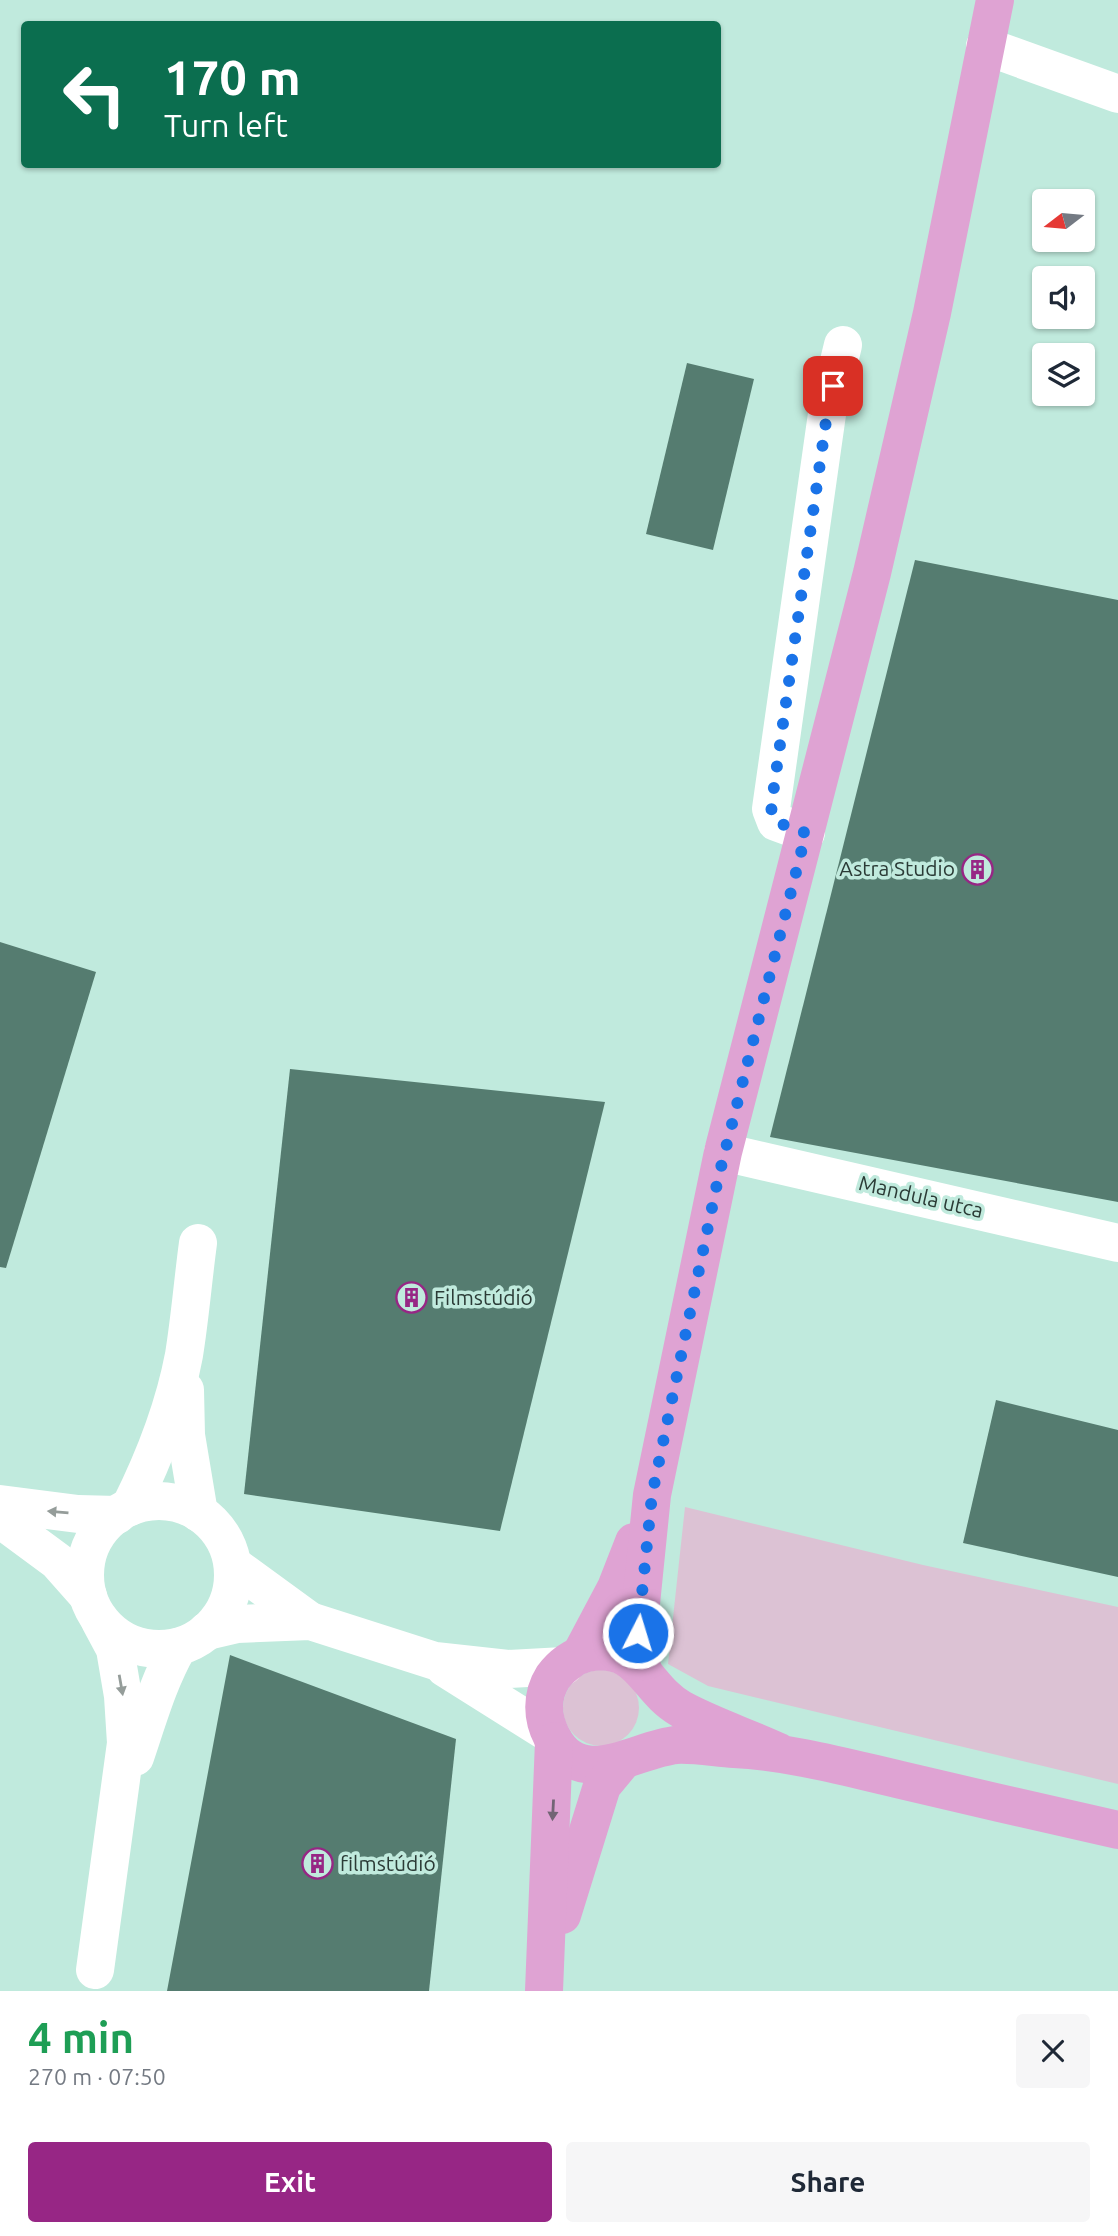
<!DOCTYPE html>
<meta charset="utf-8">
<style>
:root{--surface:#fff;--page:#f6f6f7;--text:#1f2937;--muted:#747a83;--accent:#972685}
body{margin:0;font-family:Ubuntu,sans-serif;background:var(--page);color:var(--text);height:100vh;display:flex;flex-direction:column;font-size:26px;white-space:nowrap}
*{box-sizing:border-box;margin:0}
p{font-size:23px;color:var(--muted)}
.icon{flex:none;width:38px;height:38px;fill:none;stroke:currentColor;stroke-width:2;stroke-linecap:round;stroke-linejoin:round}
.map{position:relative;height:1991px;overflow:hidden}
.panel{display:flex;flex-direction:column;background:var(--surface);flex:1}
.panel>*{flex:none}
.guide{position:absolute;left:21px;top:21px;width:700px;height:147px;border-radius:7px;box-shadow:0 2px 5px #0004;background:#0b6e4f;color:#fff;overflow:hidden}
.needle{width:46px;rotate:254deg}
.fabs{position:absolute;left:1032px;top:189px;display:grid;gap:14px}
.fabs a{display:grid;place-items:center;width:63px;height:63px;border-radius:7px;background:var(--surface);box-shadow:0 2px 5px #0004;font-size:35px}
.pin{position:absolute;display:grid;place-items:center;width:60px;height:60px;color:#fff;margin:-30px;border-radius:14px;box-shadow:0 4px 10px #0006}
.me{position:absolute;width:77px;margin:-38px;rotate:5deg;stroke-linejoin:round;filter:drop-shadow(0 0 5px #0008)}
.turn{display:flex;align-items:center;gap:24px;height:147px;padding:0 28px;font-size:32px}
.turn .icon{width:91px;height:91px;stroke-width:2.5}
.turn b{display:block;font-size:49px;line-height:60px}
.round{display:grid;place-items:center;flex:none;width:74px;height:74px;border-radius:7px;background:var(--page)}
.headline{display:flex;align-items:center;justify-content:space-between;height:119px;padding:0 28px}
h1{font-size:42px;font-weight:700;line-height:52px;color:#1e9e55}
.cta{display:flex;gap:14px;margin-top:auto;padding:14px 28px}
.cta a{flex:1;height:80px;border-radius:7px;background:var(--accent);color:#fff;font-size:28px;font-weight:700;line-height:80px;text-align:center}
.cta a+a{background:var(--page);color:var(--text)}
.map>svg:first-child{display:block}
</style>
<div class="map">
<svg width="1118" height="1991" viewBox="0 0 1118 1991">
<rect width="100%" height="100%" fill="#c0eadd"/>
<g fill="#dcc2d4">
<path d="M685,1507l238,58 195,42v177l-410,-98 -40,-22z"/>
<circle cx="601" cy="1708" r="38"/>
</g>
<g fill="#557c70">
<path d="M687,363l67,16 -41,171 -67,-16z"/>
<path d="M915,560l203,40v602l-348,-65z"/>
<path d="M0,942l96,30 -90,296 -6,-1z"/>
<path d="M290,1069l315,33 -105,429 -256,-37z"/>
<path d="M996,1400l122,30v147l-155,-34z"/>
<path d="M230,1655l226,84 -27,252h-262z"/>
</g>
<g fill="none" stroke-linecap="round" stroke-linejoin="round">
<g stroke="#fff" stroke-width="38">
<path d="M985,46l133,48"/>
<path d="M806,833l-30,-11 -5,-13 57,-402 15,-62"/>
<path d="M723,1152l395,91"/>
<path d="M185,1390l1,45 13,78"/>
<circle cx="159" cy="1575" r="74"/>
<path d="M0,1504l78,10 39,1"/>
<path d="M130,1507c24,-48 44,-99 54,-152 6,-37 9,-75 14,-112"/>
<path d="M0,1519l57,42 31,35"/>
<path d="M233,1565l77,56"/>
<path d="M207,1631l30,-7 73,-3 125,40 74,8 55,-3"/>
<path d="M445,1668l105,66"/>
<path d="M135,1757c13,-38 23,-75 43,-110"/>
<path d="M95,1970l31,-227 -3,-47 -8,-47 -15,-28"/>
</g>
<g stroke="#dfa3d3" stroke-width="38">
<path d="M581,1654l35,-66 18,-46"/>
<path d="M642,1668l-4,-35 14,-138 71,-343 149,-579 60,-260 63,-313"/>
<path d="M779,1752c-32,-15 -67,-26 -98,-43 -37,-21 -40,-66 -94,-56 -13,3 -26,13 -34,24 -12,19 -11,41 -1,60 29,55 83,12 124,8 19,-1 40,3 58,4 57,3 111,18 167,31 72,17 145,34 217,50"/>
<path d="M562,1915l40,-129 19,-23"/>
<path d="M544,1991l10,-250"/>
</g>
</g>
<defs><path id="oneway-solid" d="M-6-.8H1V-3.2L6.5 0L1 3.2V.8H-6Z" transform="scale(1.75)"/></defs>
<g fill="#959d9a">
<use href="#oneway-solid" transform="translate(58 1512) rotate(-175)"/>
<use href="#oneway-solid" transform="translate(121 1685) rotate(80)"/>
</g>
<use fill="#736575" href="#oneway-solid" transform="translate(553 1810) rotate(93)"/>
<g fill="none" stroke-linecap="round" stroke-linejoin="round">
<path stroke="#1a73e8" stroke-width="12" stroke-dasharray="0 21.6" d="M638,1633l14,-138 66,-316 88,-346 -30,-11 -5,-14 57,-401 5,-21"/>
</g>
<defs>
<symbol id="building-ring" viewBox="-11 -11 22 22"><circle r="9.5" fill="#c0eadd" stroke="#972685" stroke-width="1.5"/><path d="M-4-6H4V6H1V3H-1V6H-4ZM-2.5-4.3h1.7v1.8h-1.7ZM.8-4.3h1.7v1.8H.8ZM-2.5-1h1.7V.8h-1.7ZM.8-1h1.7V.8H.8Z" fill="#972685"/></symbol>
</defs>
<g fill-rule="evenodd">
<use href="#building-ring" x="960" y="852" width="35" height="35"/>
<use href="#building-ring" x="394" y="1280" width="35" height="35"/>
<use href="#building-ring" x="300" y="1846" width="35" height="35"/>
</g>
<g text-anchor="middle" stroke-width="7" stroke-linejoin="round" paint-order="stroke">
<g font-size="21" fill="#2b3b36" stroke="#c0eadd" text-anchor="start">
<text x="955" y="876" text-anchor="end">Astra Studio</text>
<text x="434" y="1305">Filmstúdió</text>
<text x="340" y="1871">filmstúdió</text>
</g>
<g font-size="21" fill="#2b3b36" stroke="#c0eadd">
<text transform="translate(921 1197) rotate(13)" y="7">Mandula utca</text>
</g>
</g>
</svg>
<div class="fabs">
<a><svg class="needle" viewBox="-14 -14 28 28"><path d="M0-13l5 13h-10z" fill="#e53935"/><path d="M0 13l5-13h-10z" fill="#747a83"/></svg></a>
<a><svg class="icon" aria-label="sound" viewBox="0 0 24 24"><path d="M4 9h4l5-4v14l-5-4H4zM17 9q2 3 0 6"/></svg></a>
<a><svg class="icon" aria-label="layers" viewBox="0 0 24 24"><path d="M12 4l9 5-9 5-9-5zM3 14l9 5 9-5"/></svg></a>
</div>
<div class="pin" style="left:833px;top:386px;background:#d93025"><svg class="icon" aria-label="arrive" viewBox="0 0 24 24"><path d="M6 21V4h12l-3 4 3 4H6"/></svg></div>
<svg class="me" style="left:638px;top:1633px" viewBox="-20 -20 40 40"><circle r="17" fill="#1a73e8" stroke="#fff" stroke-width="3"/><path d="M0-11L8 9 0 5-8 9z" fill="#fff"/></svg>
<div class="guide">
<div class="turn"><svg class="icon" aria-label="left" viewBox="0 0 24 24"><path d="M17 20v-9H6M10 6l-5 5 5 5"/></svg><div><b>170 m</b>Turn left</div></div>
</div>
</div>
<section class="panel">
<div class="headline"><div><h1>4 min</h1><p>270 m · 07:50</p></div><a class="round"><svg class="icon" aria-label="close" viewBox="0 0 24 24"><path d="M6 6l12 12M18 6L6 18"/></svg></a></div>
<div class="cta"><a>Exit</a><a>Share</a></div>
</section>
